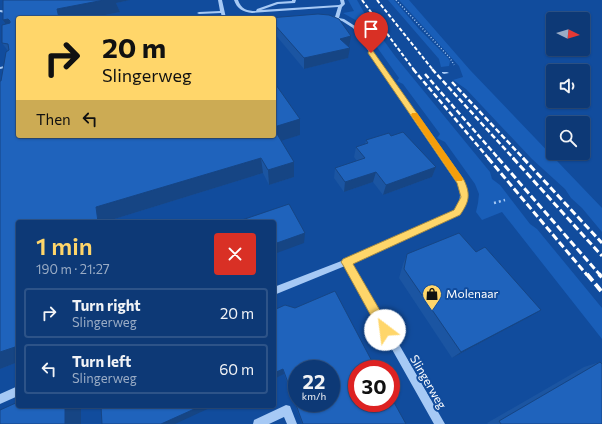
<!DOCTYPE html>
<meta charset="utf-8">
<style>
:root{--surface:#0d3976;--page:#1b447e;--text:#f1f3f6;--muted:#9aacc5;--line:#2d5388;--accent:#ffd66a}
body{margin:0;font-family:Commissioner,sans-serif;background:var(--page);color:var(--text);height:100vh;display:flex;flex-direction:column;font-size:15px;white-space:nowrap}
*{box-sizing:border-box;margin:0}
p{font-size:13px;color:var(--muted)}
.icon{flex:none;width:22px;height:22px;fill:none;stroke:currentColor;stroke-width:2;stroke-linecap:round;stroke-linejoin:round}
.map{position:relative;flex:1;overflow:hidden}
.details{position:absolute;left:16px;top:220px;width:260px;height:188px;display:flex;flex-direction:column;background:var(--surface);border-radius:4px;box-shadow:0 1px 3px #0004,0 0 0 1px var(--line)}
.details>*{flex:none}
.hud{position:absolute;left:16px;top:16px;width:260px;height:122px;border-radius:4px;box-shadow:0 1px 3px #0004,0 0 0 1px var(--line);background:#ffd66a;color:#111;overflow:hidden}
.needle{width:26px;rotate:95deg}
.tools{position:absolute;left:546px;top:12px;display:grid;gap:8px}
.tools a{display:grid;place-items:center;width:44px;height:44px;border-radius:4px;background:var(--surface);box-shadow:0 1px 3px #0004,0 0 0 1px var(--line);font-size:20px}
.speed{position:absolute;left:288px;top:360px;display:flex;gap:8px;font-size:20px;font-weight:700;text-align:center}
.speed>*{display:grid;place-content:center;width:52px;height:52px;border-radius:50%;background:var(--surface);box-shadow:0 1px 3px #0004,0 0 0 1px var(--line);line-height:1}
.speed small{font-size:10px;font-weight:400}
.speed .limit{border:6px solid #d22;background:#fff;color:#111}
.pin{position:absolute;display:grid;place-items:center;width:34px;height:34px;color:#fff;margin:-41px -17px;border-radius:50% 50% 50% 0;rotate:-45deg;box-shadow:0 0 4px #0007}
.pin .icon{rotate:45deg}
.me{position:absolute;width:44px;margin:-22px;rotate:330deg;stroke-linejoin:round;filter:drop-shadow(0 0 3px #0008)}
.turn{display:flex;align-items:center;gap:14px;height:84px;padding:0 20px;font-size:18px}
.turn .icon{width:52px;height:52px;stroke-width:2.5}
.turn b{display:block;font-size:28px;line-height:34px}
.then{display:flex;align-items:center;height:38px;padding:0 20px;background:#0003;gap:8px;font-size:15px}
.round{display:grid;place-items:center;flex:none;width:42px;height:42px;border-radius:4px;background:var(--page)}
.summary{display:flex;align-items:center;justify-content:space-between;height:68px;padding:0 20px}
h1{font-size:24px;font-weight:600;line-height:30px;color:var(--accent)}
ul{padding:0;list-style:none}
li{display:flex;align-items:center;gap:12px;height:50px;margin:0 8px 6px;padding:0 12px;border:2px solid var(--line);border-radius:4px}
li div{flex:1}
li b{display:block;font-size:15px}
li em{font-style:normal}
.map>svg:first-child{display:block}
</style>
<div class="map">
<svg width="602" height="424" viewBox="0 0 602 424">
<rect width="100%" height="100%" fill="#114c9d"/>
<g fill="#195eb8">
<path d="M348,0h9l9,16 29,40 95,116 2,7 8,6 30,39 7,5 65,79v31l-100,-127 -20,8 -6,-8 2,-9 1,-9 -4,-10 -30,-42 -8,-4 3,-4 -37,-50 -6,-3 2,-3 -40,-56 -16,-9 11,-2z"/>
<path d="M388,0h6l25,29 29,29 2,3 -1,5 -8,1 -2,-8z"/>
<path d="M399,0h10l61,70 132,138v24l-20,-24 -11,-10 -6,-9 -33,-30 -66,-70 -13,-9 10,-3 -4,-11z"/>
</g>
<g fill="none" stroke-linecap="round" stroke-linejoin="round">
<path stroke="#a6c9f5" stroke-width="1.5" stroke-dasharray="1 2" stroke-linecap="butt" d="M396,0l54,58 4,7"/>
<path stroke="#a6c9f5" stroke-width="2.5" stroke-dasharray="2 3" stroke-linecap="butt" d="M494,203l11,-3"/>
<g fill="#a6c9f5" fill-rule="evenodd">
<path d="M218,0h4l4,18h-4l-1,-5 -22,1 -2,-1 2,-1 21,-1z"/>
<path d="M234,0h4c3,9 9,11 18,11l1,-2 20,-7 15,-1v-1h4l-1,3 -17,1 -17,6 78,-5 2,-1 -1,-4h4l1,4 -3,3 -3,11 5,1 11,7 109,156c4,13 3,22 -5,33l-107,48 93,161h-11l-89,-158 -71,29v-8l70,-27 111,-49c6,-9 6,-18 3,-28l-105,-155 -11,-7 -16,-4 2,-1 7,1 3,-10 -86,6c-9,-1 -15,-4 -18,-13z"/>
<path d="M0,10l8,1v7h-2l-1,-5 -5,-1z"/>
<path d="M18,63v2l-18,4v-2z"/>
<path d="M442,72h5l2,1 -5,1 -2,-1z"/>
<path d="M18,386v10l-18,8v-10z"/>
<path d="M286,405l4,1 7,18h-10l-3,-7 -15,7h-16l1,-4z"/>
</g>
<g stroke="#fff" stroke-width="2" stroke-dasharray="4 2" stroke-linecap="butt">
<path d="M362,0l52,70"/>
<path d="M377,0l56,70"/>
</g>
<g stroke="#fff" stroke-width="2.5" stroke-dasharray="5.5 2.5" stroke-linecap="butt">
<path d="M413,69l76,90"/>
<path d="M432,69l82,90"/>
<path d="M425,74l74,85"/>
<path d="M452,82l72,77"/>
</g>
<g stroke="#fff" stroke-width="3" stroke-dasharray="7 3" stroke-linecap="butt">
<path d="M488,158l99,117"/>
<path d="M498,158l102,117"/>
<path d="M513,158l89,98"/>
<path d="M523,158l79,85"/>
</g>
<g stroke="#fff" stroke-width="4" stroke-dasharray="9 4" stroke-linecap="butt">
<path d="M587,274l15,18"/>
<path d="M599,274l3,3"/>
</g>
</g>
<g fill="#1b55a2">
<path d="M3,0h127l-14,3 4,9 -30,6h-72v118l282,-1 -19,5 13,37 -25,8 -6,-12 -155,48v1h-90v140l-18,7v-288h1l7,-30 -6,-8 3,-19 -2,-4z"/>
<path d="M274,18l75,29 -1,11 -44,11 -30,-36z"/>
<path d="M391,136l45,31 -4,10 -49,18 -10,-13 -29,10 -10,-14 1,-10 22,-7 -3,-4 2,-10 9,-3 1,-4z"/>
<path d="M407,254l122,63 -77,41 -53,-80 4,-14z"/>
<path d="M274,313l132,111h-104l-18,-50 -10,5z"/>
<path d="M600,362l2,62h-114l-1,-1 97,-56z"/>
</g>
<g fill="#164584">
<path d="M104,0h26l-14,3 4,9 -30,6h-31l-2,-9z"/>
<path d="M8,19l10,15 -6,1 -9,-15z"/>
<path d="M351,36l-2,11 -10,2 1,-10z"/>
<path d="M350,48l-2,10 -44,11v-11z"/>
<path d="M300,119v16l-26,8v-16z"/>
<path d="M261,158l2,15 -155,48v1h-10l-2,-15z"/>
<path d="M294,162v15l-25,8 -1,-15z"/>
<path d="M436,167l-4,10 -49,18 3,-10z"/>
<path d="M376,172l-3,10 -29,10 1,-10z"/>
<path d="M305,233l-1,10 -30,11v-10z"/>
<path d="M541,310l-12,7 -77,41 9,-6z"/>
<path d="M18,346v16l-18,7v-17z"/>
<path d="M283,369l1,5 -10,5v-6z"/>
<rect x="65" y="406" width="16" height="18"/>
<path d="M201,406h13l-39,18h-14z"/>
</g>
<g fill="#1f63bc" stroke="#164584" fill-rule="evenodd">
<path d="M3,0h101l-47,9 2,9h-41v118h256v-7l20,33 -26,8 -7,-12 -165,49 2,15h-80v124l-18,6v-271h1l5,-29 3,-2 -1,-6 -6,-1v-18l8,-2v-2l-2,-2 -5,1z"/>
<path d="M318,14l11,1 10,4 12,17 -11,3 10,9 -46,10 -30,-34v-6h-5z"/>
<path d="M274,82l26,37 -26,8z"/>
<path d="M403,132l33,35 -50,18 -10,-13 -31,10 -10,-14 30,-10 -9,-11 12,-4 -2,-3 23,-7 2,3z"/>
<path d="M289,204l16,29 -31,11v-22h-38z"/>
<path d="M459,233l17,19 9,-5 56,63 -80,42 -57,-83 3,-15z"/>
<path d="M335,291l41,78h-19v34h34v-6l15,27h-103l-20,-55 -9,4v-60l2,-4 9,-4 10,3zM297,369h34v34h-34z"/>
<path d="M600,362l2,2v60h-101l-2,-3z"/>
<path d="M18,402v4h47v18h-65v-14z"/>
<path d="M101,406h100l-40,18h-59z"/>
</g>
<path fill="#ffd66a" stroke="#a68b45" d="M369,51h4l91,129c7,15 5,22 -4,35l-107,49 36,62 2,4 -2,4 -4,1 -4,-1 -38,-69 -2,-3 2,-3 111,-49 7,-13 -4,-14 -89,-130z"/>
<path fill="#f59e0b" d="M412,113h5l45,64 1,2 -1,2h-6l-45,-66z"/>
<defs>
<symbol id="shop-pin" viewBox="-11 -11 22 30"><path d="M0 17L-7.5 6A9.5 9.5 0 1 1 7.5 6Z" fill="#ffd66a" stroke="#114c9d"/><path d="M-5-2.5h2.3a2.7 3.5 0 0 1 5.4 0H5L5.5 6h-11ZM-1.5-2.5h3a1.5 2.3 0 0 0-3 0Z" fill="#111"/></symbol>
</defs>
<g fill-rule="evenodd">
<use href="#shop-pin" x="421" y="283" width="22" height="30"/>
</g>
<g text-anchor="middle" stroke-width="4" stroke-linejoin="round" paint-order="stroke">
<g font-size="12" fill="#fff" stroke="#114c9d" text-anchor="start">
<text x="446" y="298">Molenaar</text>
</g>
<g font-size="12" fill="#fff" stroke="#114c9d">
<text transform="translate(428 382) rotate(60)" y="4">Slingerweg</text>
</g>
</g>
</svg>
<div class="tools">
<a><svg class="needle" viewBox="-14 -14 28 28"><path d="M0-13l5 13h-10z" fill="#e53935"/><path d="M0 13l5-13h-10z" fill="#9aacc5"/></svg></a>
<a><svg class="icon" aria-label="sound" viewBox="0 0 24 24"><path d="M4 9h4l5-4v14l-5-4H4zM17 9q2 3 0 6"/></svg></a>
<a><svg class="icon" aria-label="search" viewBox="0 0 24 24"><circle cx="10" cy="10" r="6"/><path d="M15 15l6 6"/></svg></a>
</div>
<div class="speed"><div>22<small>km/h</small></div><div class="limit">30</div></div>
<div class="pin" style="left:371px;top:53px;background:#d93025"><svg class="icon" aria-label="arrive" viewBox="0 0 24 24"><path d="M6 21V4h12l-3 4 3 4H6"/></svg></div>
<svg class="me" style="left:385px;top:330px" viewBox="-20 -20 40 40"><circle r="19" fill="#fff"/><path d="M0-13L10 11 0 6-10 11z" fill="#ffd66a"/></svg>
<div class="hud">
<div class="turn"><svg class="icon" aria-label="right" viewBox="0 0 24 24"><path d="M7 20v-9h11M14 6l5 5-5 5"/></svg><div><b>20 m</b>Slingerweg</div></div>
<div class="then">Then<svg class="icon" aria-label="left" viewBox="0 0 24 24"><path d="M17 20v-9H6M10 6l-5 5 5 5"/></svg></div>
</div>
<section class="details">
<div class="summary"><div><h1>1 min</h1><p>190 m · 21:27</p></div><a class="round" style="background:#d93025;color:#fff"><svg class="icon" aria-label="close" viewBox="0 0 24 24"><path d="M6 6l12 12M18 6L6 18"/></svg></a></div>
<ul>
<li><svg class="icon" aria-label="right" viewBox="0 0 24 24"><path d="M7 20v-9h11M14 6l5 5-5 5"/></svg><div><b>Turn right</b><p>Slingerweg</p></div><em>20 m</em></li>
<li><svg class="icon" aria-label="left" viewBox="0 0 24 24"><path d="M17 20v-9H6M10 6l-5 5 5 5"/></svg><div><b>Turn left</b><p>Slingerweg</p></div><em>60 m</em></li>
</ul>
</section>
</div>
